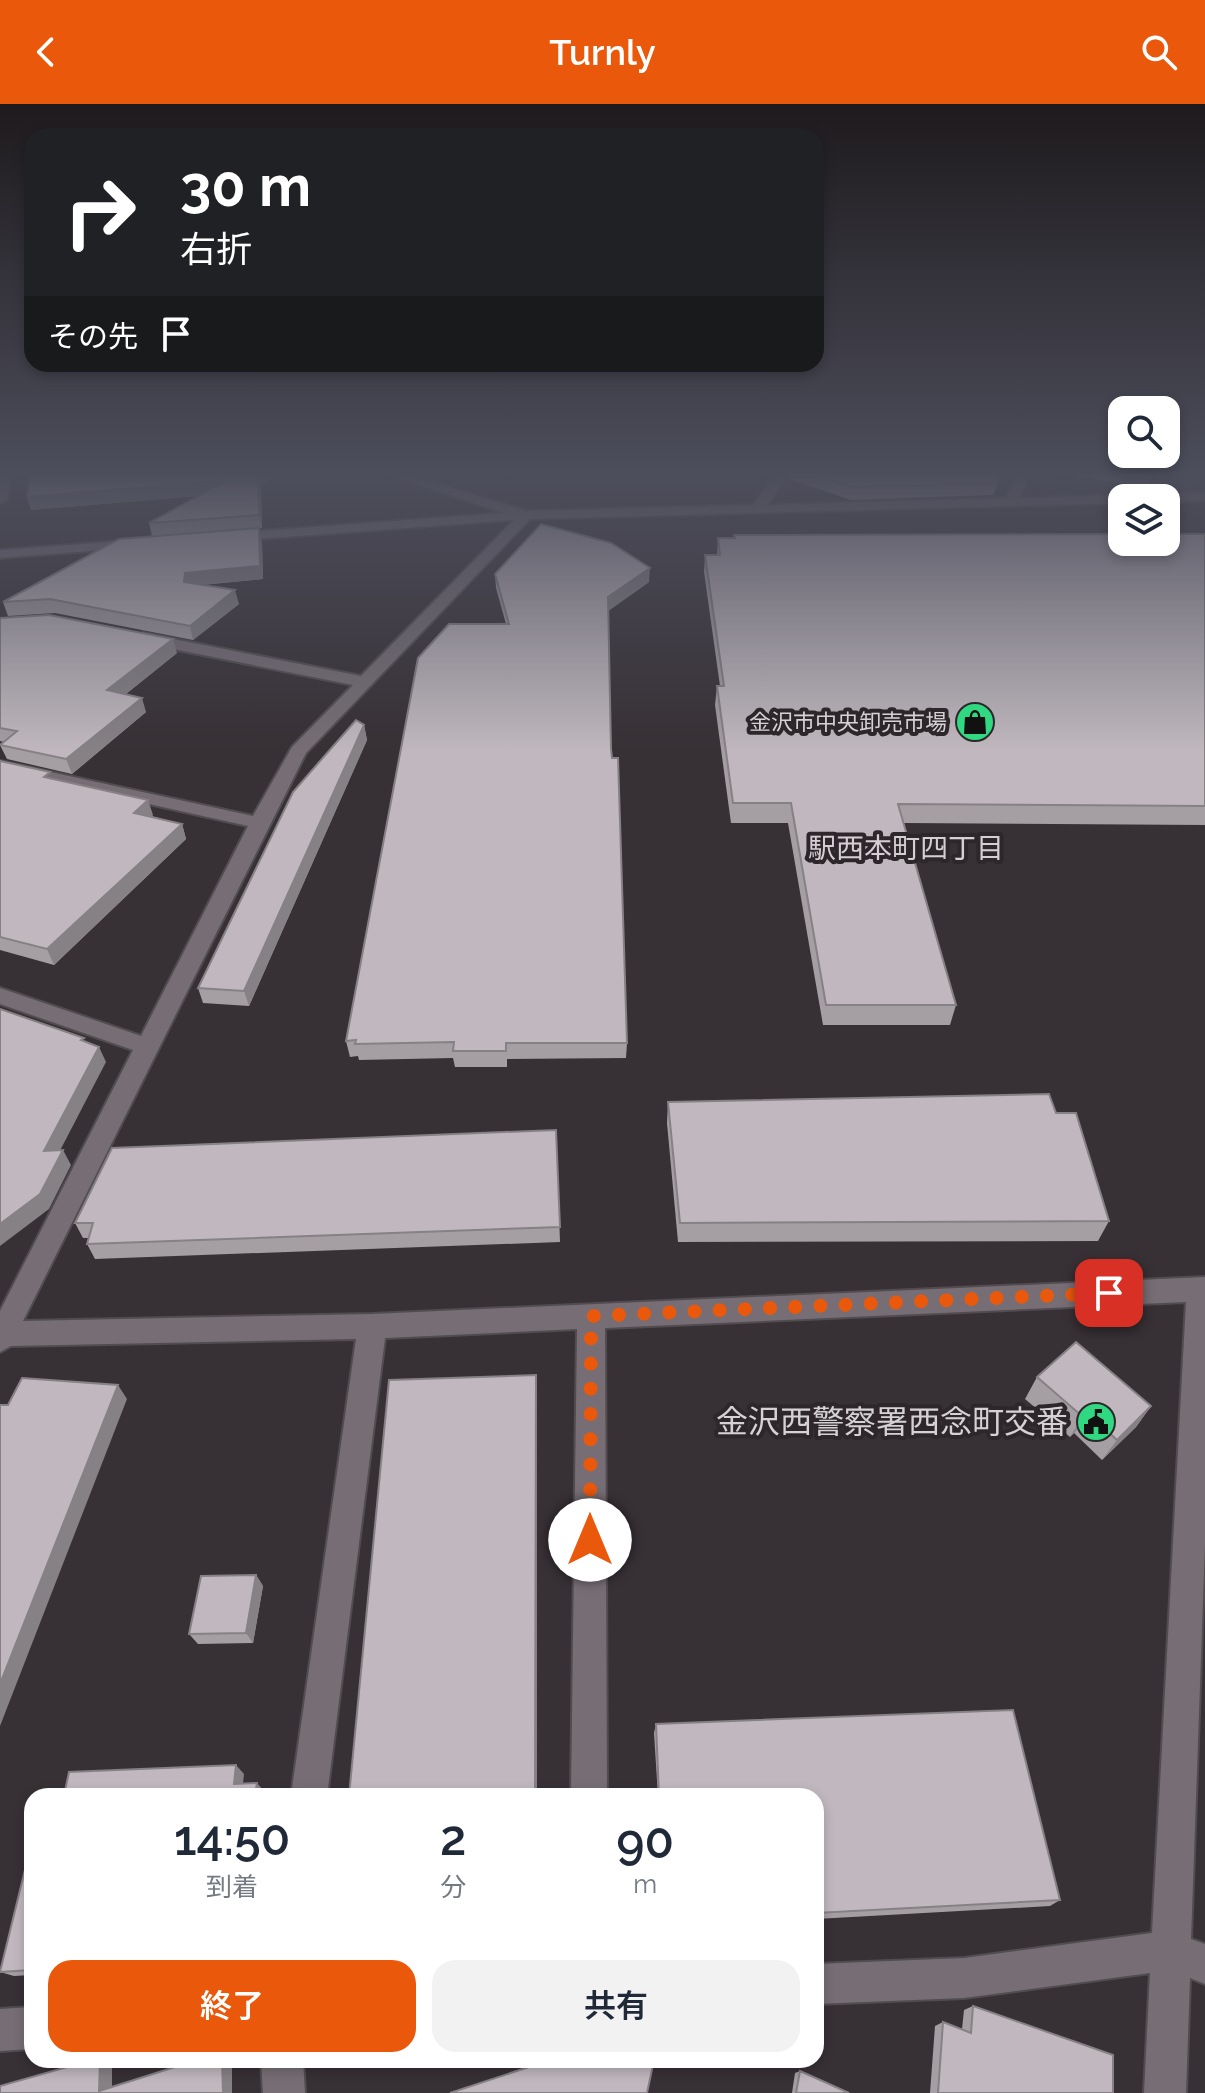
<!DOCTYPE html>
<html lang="ja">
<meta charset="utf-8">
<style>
:root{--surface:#fff;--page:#f2f2f3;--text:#1f2937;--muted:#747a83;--accent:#ea580c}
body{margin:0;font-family:Raleway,"Noto Sans JP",sans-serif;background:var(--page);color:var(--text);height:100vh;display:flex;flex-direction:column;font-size:30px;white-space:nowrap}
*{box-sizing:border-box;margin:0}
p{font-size:26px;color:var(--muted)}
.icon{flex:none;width:44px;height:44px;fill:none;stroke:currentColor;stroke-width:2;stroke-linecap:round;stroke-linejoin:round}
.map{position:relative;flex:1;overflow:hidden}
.side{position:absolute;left:24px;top:1684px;width:800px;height:280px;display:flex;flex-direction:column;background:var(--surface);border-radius:24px;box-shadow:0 4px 12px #0003}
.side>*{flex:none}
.top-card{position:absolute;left:24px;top:24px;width:800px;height:244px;border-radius:24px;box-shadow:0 4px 12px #0003;background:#202124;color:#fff;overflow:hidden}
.tools{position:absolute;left:1108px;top:292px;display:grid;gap:16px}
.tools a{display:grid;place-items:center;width:72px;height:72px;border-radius:16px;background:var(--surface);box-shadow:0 4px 12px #0003;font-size:40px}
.pin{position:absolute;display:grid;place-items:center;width:68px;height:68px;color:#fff;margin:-34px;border-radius:16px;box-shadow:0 4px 12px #0006}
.me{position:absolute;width:88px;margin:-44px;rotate:0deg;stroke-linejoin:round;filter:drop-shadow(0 0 6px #0008)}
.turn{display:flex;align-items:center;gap:28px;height:168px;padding:0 24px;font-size:36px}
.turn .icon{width:104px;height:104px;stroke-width:2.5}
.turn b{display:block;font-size:56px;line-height:68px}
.then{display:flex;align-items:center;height:76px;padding:0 24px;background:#0003;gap:16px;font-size:30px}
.eta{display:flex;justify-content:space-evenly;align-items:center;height:136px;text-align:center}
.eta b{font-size:48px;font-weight:600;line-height:56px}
.primary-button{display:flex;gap:16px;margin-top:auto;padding:16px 24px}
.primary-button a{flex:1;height:92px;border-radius:24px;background:var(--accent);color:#fff;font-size:32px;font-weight:600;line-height:92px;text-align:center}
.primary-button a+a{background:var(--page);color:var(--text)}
header{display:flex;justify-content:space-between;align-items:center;height:104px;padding:0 24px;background:var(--accent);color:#fff;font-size:36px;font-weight:600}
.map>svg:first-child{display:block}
</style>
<header><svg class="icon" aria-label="back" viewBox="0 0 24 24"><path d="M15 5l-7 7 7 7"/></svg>Turnly<svg class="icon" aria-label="search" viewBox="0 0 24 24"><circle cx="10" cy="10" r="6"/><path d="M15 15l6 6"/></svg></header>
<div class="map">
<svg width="1205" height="1989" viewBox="0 0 1205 1989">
<rect width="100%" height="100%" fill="#373035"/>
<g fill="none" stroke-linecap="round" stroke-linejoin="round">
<defs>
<g id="minor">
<path d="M0,370l11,1 -4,25 -7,4z"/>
<path d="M387,370h19l121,37 226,-6 24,-31h12l-22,31 239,-7 12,-24h12l-11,24 103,-3 6,3h-6v5l-592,16 -224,234 -283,568 349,-7 833,-37v267l-14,395 14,5v40l-15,-6 -4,115h-42l6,-120 -186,25 -148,6v-40l148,-6 188,-25 34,-631 -581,26 2,468h-36l6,-467 -192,9 -58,458h-36l65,-457 -345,7 -11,6v-41l133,-261 -133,-46v-16l141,48 107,-210 -248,-55v-10l253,55 39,-69 61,-62 -210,-42 -8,-5 8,-5 218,43 153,-156 -284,21 -7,-4 7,-4 274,-20z"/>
<path d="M1205,389v8l-39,1v-4h-10l6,-4z"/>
<path d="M137,436l5,1v6l-142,11v-8z"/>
<path d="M32,1903v42l-32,2v-42z"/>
<path d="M261,1956h42l2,33h-42z"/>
</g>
</defs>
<use href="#minor" stroke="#514c50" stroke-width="4"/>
<use href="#minor" fill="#766e74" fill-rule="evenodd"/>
</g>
<g fill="#a59ea3">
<path d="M14,370h264l-17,12 1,42 -110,8 -3,-13 50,-27 -168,14 -4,-13 3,-20z"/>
<path d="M790,370h213l-10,21 -142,5 -62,-21z"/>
<path d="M1061,370h91l-4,13z"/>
<path d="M1205,430v291l-301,-2 52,182 -6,20h-127l-35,-202h-57l-16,-118 2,-19h3l-16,-114 1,-17h12l1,-17h16v-3z"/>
<path d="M262,438l1,37 -61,6 37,19 -46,36 -138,-27 -47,3 -5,-14z"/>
<path d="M495,470l154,8 -41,29 3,138 16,294 -1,15 -119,1v8h-52l-2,-9 -94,2 -1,-4 -8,1 -4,-16 160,-417 -10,-36z"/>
<path d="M0,514l177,35 -51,41 20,18 -74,62 -65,-15 -7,-14 4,-3 -4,-1z"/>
<path d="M364,621l3,15 -118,266 -46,-3 -5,-15z"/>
<path d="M0,657l153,54 -2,1 31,8 4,15 -132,126 -54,-15z"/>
<path d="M668,998l441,119 -11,20 -420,1 -11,-119z"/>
<path d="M556,1026l4,112 -465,17 -8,-15 2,-6h-6l-8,-15z"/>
<path d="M1037,1273l114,29 -15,21 -34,33 -28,-27 -4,4 -45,-38z"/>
<path d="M256,1471l7,11 -10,57 -55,1 -9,-10z"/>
<path d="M656,1620l404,176 -10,6 -234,13v-123h-158l-4,-63z"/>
<path d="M32,1737v134l-18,1 -14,-4z"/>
<path d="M973,1902l140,87h-183l5,-67 8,-4 19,7 2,-19z"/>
<path d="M800,1967l49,22h-57l3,-20z"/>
</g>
<g fill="#868185">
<path d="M258,370h20l-17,12 1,42 -3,-13z"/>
<path d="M1000,370h3l-10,21 3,-12z"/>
<path d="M227,376l3,13 -199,17 -4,-13z"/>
<path d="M259,424l3,14 1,37 -75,7 -4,-4 1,-9z"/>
<path d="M650,464l-1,14 -41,29v-14z"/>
<path d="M235,486l4,14 -46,36 -3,-14z"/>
<path d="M173,535l4,14 -65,52 -5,-15z"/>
<path d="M142,594l4,14 -74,62 -6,-15z"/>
<path d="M364,621l3,15 -118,266 -5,-15z"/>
<path d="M148,696l5,15 -14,13 -5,-15z"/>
<path d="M182,720l4,15 -132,126 -7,-16z"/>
<path d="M99,943l7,15 -54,104 -8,-15z"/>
<path d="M63,1046l8,15 -22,44 -49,37v-22z"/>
<path d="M536,1271l1,13v408h-2z"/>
<path d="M118,1281l9,14 -127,327v-42z"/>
<path d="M1151,1302l-15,21 -34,33 15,-20z"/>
<path d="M1088,1309l-14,20 -4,4 13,-20z"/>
<path d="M256,1471l7,11 -10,57 -7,-10z"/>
<path d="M236,1661l8,9 -2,18 -8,-8z"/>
<path d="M257,1679l7,8v5h-9z"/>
<path d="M100,1956h12v32l-13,-1z"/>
<path d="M222,1956h10v33h-9z"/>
</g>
<g fill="#c0b8be" stroke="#868185" stroke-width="2">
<path d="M30,370h228l1,41 -110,8 78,-43 -200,17z"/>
<path d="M814,370h186l-4,9 -143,4z"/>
<path d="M541,420l70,19 39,25 -42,29 3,152 1,9h6l9,285h-121v8h-53l1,-9 -99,2 1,-4 -10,1 72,-383 31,-34h60l-14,-50z"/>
<path d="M259,424l1,38 -75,7 -1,9 51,8 -45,36 -140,-27 -47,3 116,-63z"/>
<path d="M1122,430v8h44v-8h39v272l-307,-2 58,201h-130l-35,-202h-58l-16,-117h7l-19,-131h15l-2,-17h17l-1,-3z"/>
<path d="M49,511l124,24 -66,51 35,8 -76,61 -66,-14 17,-14 -17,-3v-110z"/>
<path d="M356,616l8,5 -120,266 -46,-3 95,-196z"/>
<path d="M0,657l50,11 -6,5 104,23 -14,13 48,11 -135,125 -47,-12z"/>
<path d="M0,905l84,29 -3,2 18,7 -55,104 19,-1 -23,44 -40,30z"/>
<path d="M1049,990l7,19h20l33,108 -429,2 -12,-121z"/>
<path d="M556,1026l4,97 -473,17 6,-21h-18l37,-75z"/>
<path d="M1076,1238l75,64 -34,34 -29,-27 -5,4 -46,-40z"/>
<path d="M536,1271l-1,421h-186l40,-416z"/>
<path d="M22,1274l96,7 -118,299v-279h8z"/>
<path d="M256,1471l-10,58 -57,1 12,-58z"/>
<path d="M1013,1606l47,190 -244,13v-117h-157l-3,-72z"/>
<path d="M236,1661l-2,19 23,-1 -2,13h-212l1,-4 21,-1 4,-19z"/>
<path d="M32,1737v129l-32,2z"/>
<path d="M973,1902l140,49v38h-175l5,-71 28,11z"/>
<path d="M92,1956h8l-1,31 98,-31h25l1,33h-223v-7z"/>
<path d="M550,1956h104l-7,33h-197z"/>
<path d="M800,1967l49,22h-53z"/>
</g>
<linearGradient id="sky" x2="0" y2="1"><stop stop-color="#1e1a1d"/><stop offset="0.57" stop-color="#4d4e5c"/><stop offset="1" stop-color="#4d4e5c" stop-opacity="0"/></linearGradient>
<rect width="1205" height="648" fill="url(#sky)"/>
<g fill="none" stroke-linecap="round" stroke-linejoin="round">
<path stroke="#ea580c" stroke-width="14" stroke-dasharray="0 25.2" d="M590,1436l1,-224 518,-23"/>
</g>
<defs>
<symbol id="shop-disc" viewBox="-11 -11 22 22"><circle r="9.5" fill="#31d882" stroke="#2d272b"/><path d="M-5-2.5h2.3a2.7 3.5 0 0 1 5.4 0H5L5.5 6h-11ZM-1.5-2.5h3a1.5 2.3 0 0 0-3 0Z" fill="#111"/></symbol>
<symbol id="civic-disc" viewBox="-11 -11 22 22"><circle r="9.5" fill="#31d882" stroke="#2d272b"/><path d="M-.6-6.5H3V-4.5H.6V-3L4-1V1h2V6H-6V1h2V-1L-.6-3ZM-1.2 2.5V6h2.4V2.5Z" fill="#111"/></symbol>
</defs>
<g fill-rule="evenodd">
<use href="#shop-disc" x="953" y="596" width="44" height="44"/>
<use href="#civic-disc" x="1074" y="1296" width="44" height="44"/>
</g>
<g text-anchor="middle" stroke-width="8" stroke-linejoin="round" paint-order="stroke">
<g font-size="22" fill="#d5d1d4" stroke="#2d272b" text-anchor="end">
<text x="947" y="626">金沢市中央卸売市場</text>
</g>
<g font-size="28" fill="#d7ced5" stroke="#2d272b">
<text x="906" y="754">駅西本町四丁目</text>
</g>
<g font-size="32" fill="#d5d1d4" stroke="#2d272b" text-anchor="end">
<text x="1068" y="1329">金沢西警察署西念町交番</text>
</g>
</g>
</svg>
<div class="tools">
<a><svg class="icon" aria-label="search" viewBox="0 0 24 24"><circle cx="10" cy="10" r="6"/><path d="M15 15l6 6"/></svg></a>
<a><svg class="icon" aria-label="layers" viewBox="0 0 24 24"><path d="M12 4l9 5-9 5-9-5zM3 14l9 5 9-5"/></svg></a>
</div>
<div class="pin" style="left:1109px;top:1189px;background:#d93025"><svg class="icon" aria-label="arrive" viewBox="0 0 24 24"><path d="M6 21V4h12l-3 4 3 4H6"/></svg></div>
<svg class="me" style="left:590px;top:1436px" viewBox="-20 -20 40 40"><circle r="19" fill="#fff"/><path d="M0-13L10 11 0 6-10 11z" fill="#ea580c"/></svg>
<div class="top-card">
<div class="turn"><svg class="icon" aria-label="right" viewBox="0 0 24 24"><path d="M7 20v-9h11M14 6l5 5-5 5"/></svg><div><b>30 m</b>右折</div></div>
<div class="then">その先<svg class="icon" aria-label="arrive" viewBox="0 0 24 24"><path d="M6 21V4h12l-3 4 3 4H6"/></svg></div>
</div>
<section class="side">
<div class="eta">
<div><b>14:50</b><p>到着</p></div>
<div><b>2</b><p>分</p></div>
<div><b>90</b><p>m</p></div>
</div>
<div class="primary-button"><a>終了</a><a>共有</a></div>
</section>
</div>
